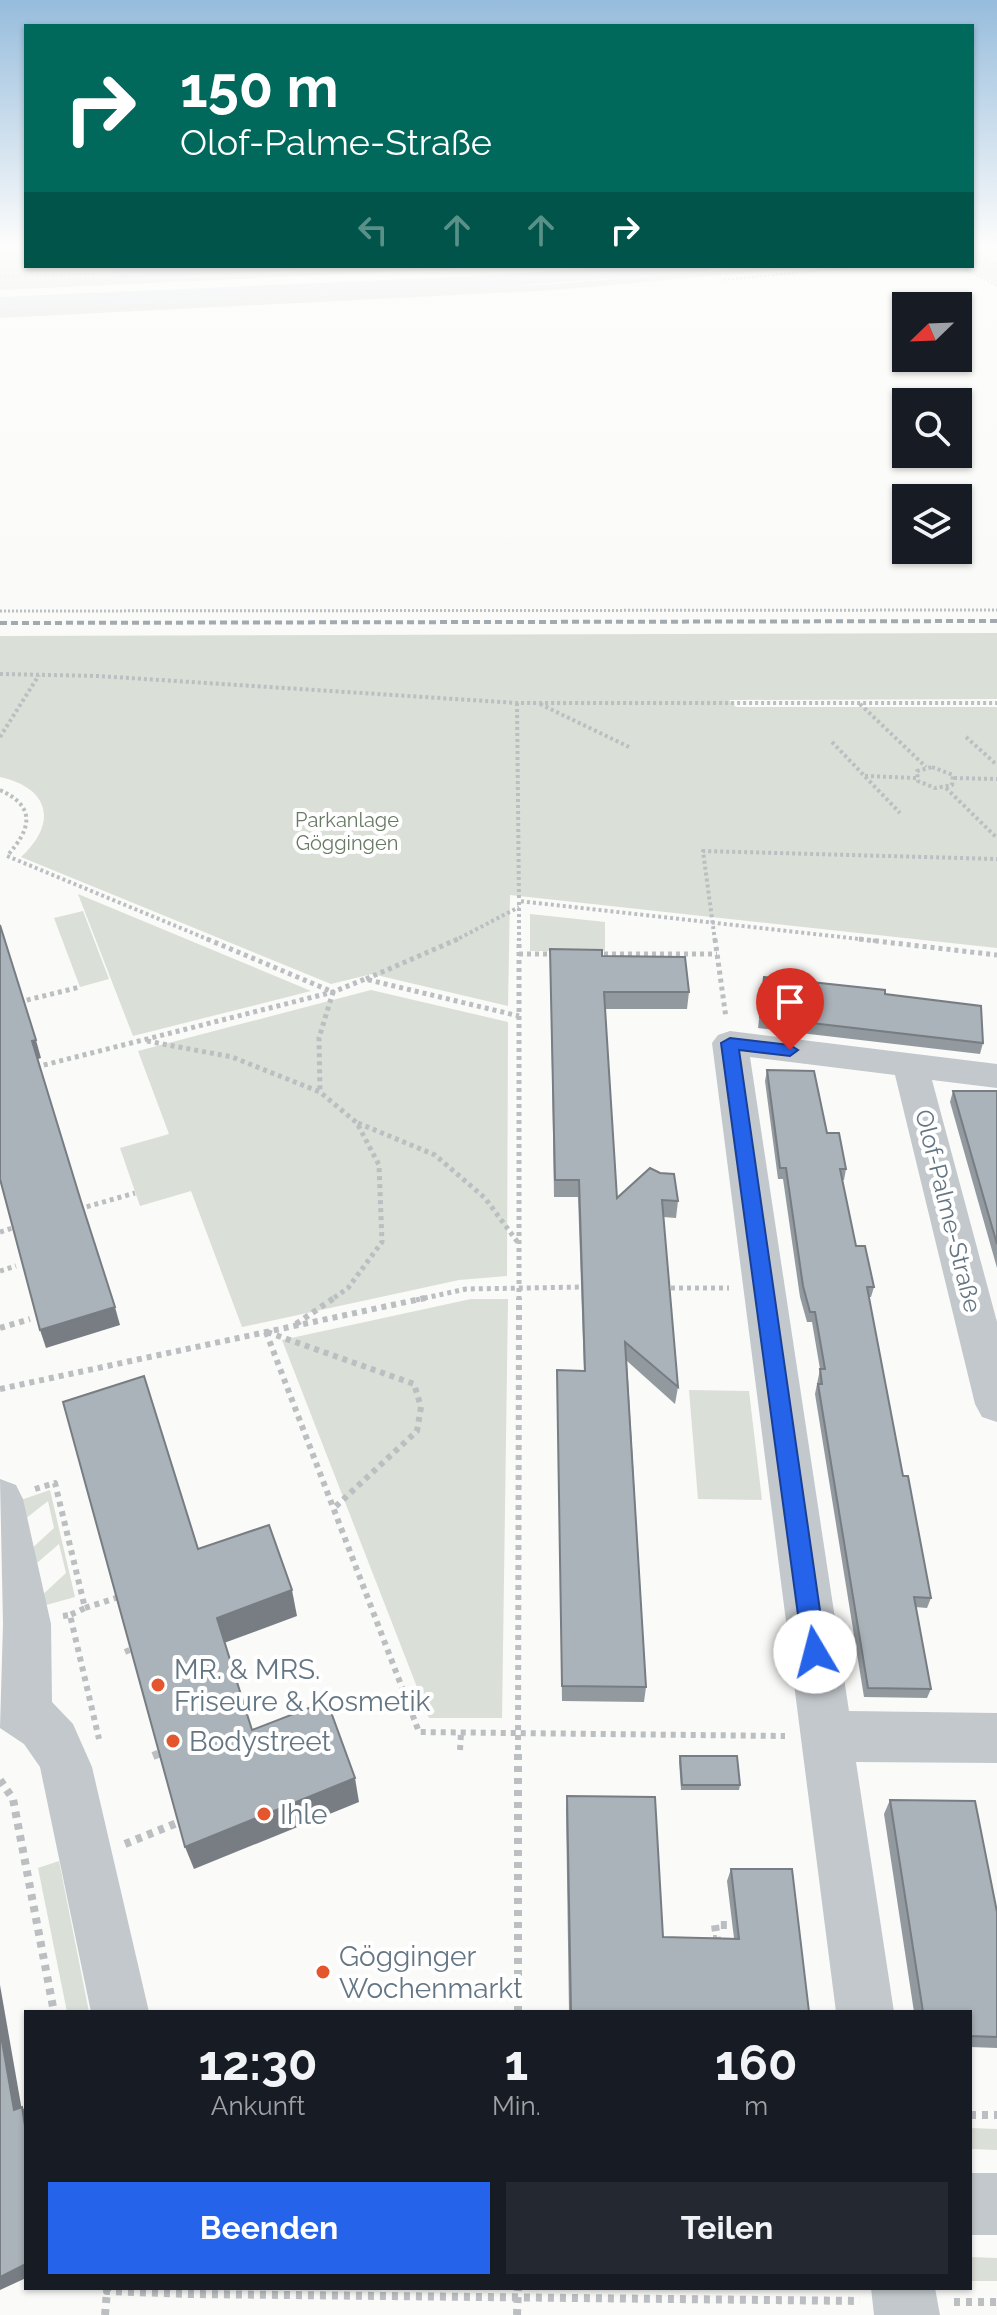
<!DOCTYPE html>
<html lang="de">
<meta charset="utf-8">
<style>
:root{--surface:#171b24;--page:#242831;--text:#f1f3f6;--muted:#9ea1a6;--accent:#2563eb}
body{margin:0;font-family:Raleway,sans-serif;background:var(--page);color:var(--text);height:100vh;display:flex;flex-direction:column;font-size:30px;white-space:nowrap}
*{box-sizing:border-box;margin:0}
p{font-size:26px;color:var(--muted)}
.icon{flex:none;width:44px;height:44px;fill:none;stroke:currentColor;stroke-width:2;stroke-linecap:round;stroke-linejoin:round}
.map{position:relative;flex:1;overflow:hidden}
.drawer{position:absolute;left:24px;top:2010px;width:948px;height:280px;display:flex;flex-direction:column;background:var(--surface);border-radius:0px;box-shadow:0 2px 6px #0004}
.drawer>*{flex:none}
.hud{position:absolute;left:24px;top:24px;width:950px;height:244px;border-radius:0px;box-shadow:0 2px 6px #0004;background:#00695c;color:#fff;overflow:hidden}
.needle{width:52px;rotate:247deg}
.buttons{position:absolute;left:892px;top:292px;display:grid;gap:16px}
.buttons a{display:grid;place-items:center;width:80px;height:80px;border-radius:0px;background:var(--surface);box-shadow:0 2px 6px #0004;font-size:40px}
.pin{position:absolute;display:grid;place-items:center;width:68px;height:68px;color:#fff;margin:-82px -34px;border-radius:50% 50% 50% 0;rotate:-45deg;box-shadow:0 0 8px #0007}
.pin .icon{rotate:45deg}
.me{position:absolute;width:88px;margin:-44px;rotate:352deg;stroke-linejoin:round;filter:drop-shadow(0 0 6px #0008)}
.turn{display:flex;align-items:center;gap:28px;height:168px;padding:0 24px;font-size:36px}
.turn .icon{width:104px;height:104px;stroke-width:2.5}
.turn b{display:block;font-size:56px;line-height:68px}
.lanes{display:flex;align-items:center;height:76px;padding:0 24px;background:#0003;justify-content:center;gap:40px;direction:ltr}
.lanes .off{opacity:.35}
.eta{display:flex;justify-content:space-evenly;align-items:center;height:136px;text-align:center}
.eta b{font-size:48px;font-weight:700;line-height:56px}
.action{display:flex;gap:16px;margin-top:auto;padding:16px 24px}
.action a{flex:1;height:92px;border-radius:0px;background:var(--accent);color:#fff;font-size:32px;font-weight:700;line-height:92px;text-align:center}
.action a+a{background:var(--page);color:var(--text)}
.map>svg:first-child{display:block}
</style>
<div class="map">
<svg width="997" height="2315" viewBox="0 0 997 2315">
<rect width="100%" height="100%" fill="#fafaf8"/>
<g fill="#dadfd7">
<path d="M0,248h26v18h289l-200,8 250,-8h153l-518,24z"/>
<path d="M972,248l25,14v22l-35,-18h10z"/>
<path d="M775,266h47l-266,24 -556,28v-9l553,-25z"/>
<path d="M997,633v66l-268,1 7,7h261v241l-487,-53 -2,111 -136,-32 -41,10 -310,-127c37,-34 29,-69 -21,-80v-141z"/>
<path d="M78,894l233,97 -178,45z"/>
<path d="M83,911l26,68 -29,8 -26,-69z"/>
<path d="M530,914l75,8v29h-75z"/>
<path d="M371,990l137,32 -1,254 -48,4 -217,47 -51,-136 -51,15 -20,-58 49,-14 -31,-83z"/>
<path d="M471,1299h37l-6,419h-73l-147,-378z"/>
<path d="M689,1390l60,1 13,109 -64,-1z"/>
<path d="M50,1490l25,107 -36,10 -2,-7 29,-27 -7,-29 -29,25 -3,-16 27,-25 -6,-27 -28,22 -5,-21z"/>
<path d="M59,1861l30,151h-22l-29,-144z"/>
<path d="M970,2128l27,1v21l-27,-1z"/>
<path d="M970,2257l27,1v23h-27z"/>
</g>
<g fill="none" stroke-linecap="round" stroke-linejoin="round">
<g stroke="#bbbfc2" stroke-width="2" stroke-dasharray="2 2" stroke-linecap="butt">
<path d="M997,249l-6,1 6,7"/>
<path d="M972,260l25,14"/>
<path d="M959,266l38,20"/>
<path d="M0,277l95,-3"/>
<path d="M724,280l138,-14"/>
</g>
<path stroke="#bbbfc2" stroke-width="3" stroke-dasharray="2 2" stroke-linecap="butt" d="M0,611l997,-1"/>
<g stroke="#bbbfc2" stroke-width="4" stroke-dasharray="3 3" stroke-linecap="butt">
<path d="M0,674l98,2 419,27h480"/>
<path d="M517,703l2,198"/>
<path d="M540,704l89,43"/>
<path d="M860,704l66,63"/>
<path d="M0,737l39,-62"/>
<path d="M966,737l31,28"/>
<path d="M832,742l68,71"/>
<path d="M932,767l21,8 -1,10 -17,3 -17,-7 -1,-10z"/>
<path d="M865,776l51,2"/>
<path d="M954,778l43,1"/>
<path d="M946,788l51,50"/>
<path d="M0,790c37,17 31,39 7,66l205,85"/>
<path d="M454,941l65,-34"/>
<path d="M519,941v-40l358,40"/>
<path d="M715,941l-12,-90 294,8"/>
</g>
<g stroke="#bbbfc2" stroke-width="5" stroke-dasharray="4 4" stroke-linecap="butt">
<path d="M207,939l126,53 -14,46 1,54"/>
<path d="M715,939l11,79"/>
<path d="M859,939l138,16"/>
<path d="M519,954h35"/>
<path d="M596,954h121"/>
<path d="M366,979l92,-40"/>
<path d="M19,1002l61,-15"/>
<path d="M147,1041l85,16 88,35 37,31 22,42 3,77 -34,46 -17,12"/>
<path d="M36,1067l297,-75 32,-13 154,37"/>
<path d="M358,1123l77,32 50,43 34,46"/>
<path d="M79,1209l56,-16"/>
<path d="M0,1232l19,-6"/>
<path d="M0,1271l16,-5"/>
<path d="M663,1288h66"/>
<path d="M416,1300l50,-11 118,-2"/>
<path d="M519,1300v-361"/>
</g>
<g stroke="#bbbfc2" stroke-width="6" stroke-dasharray="5 5" stroke-linecap="butt">
<path d="M296,1324l38,-26"/>
<path d="M0,1328l30,-9"/>
<path d="M266,1332l153,400 366,4"/>
<path d="M267,1332l147,52 7,23 -4,24 -83,77"/>
<path d="M0,1389l425,-91"/>
<path d="M35,1489l20,-6 30,125 -15,7"/>
<path d="M85,1608l37,-12"/>
<path d="M63,1616l7,-1 29,124"/>
<path d="M125,1652l12,-5"/>
<path d="M460,1750l1,-17"/>
<path d="M518,1750l1,-452"/>
</g>
<g stroke="#bbbfc2" stroke-width="8" stroke-dasharray="6 6" stroke-linecap="butt">
<path d="M153,1756l12,-5"/>
<path d="M0,1780l13,19 41,213"/>
<path d="M125,1844l57,-23"/>
<path d="M713,1939h4l-2,-14h23"/>
<path d="M518,2012v-264"/>
<path d="M970,2115h27"/>
<path d="M107,2288v3l83,3 670,7"/>
<path d="M954,2302h43"/>
<path d="M105,2315l2,-24"/>
<path d="M517,2315l1,-27"/>
</g>
<g fill="#c3c8cc" fill-rule="evenodd">
<path d="M107,266l18,2 178,-2 -9,5 -174,7 -6,-1z"/>
<path d="M730,1031l267,33v24l-65,-8 65,242v100l-15,-5 -7,-13 -80,-329 -145,-18 99,654 148,2v50l-141,-1 38,250h-58l-124,-969 6,-8z"/>
<path d="M0,1479l16,6 7,14 28,125 1,78 21,22 19,43 57,245h-58l-51,-245 -16,-23 -24,-16 3,-104z"/>
<rect x="970" y="2173" width="27" height="62"/>
<path d="M871,2288h64l5,27h-66z"/>
</g>
<path fill="#d6dbdf" fill-rule="evenodd" d="M622,266h94l-10,6 -227,16 -479,21v-12l479,-21z"/>
<path stroke="#a2aab0" stroke-width="4" stroke-dasharray="7 4" stroke-linecap="butt" d="M0,623l997,-2"/>
</g>
<g fill="#929a9f">
<path d="M550,949l139,43 -2,17h-82l12,189 33,-30 28,33 -2,17 -13,-1 15,170 -3,17 -48,-43 19,326 -2,15 -82,-1 -5,-331 27,1 -6,-174h-24z"/>
<path d="M764,977l219,66 -3,11 -222,-26z"/>
<path d="M767,1070l60,63 19,36 -2,11h-2l14,66 18,41 -3,10h-2l34,179 28,122 -4,10 -12,-1 16,82 -4,9 -63,-1 -49,-303 5,-25 -8,-47h-5l-7,-25 -17,-118h-5l-13,-98z"/>
<path d="M953,1091h44v177l-47,-166z"/>
<path d="M680,1756l60,29 -1,5h-58l-2,-29z"/>
<path d="M567,1796l96,141 71,1 -7,-57 4,-12 78,143h-240l-3,-203z"/>
<path d="M890,1800l107,112v136l-27,-1v-35h-56l-30,-198z"/>
</g>
<g fill="#777d82">
<path d="M36,1040l5,18 -3,1 -6,-18z"/>
<path d="M115,1307l5,18 -74,23 -6,-18z"/>
<path d="M292,1590l5,26 -73,27 -7,-25z"/>
<path d="M355,1778l4,24 -165,67 -9,-22z"/>
<path d="M0,1985l24,137 -10,-12 -14,-80z"/>
<path d="M22,2107l4,5v20z"/>
<path d="M26,2264v14l-26,12v-13z"/>
</g>
<g fill="#aab3b9" stroke="#777d82" stroke-width="2">
<path d="M0,925l36,115 -4,1 48,157 35,109 -75,23 -40,-151z"/>
<path d="M550,949l52,1v6l83,1 4,35h-85l13,206 33,-30 10,5 14,1 4,27 -16,-1 16,187 -53,-45 21,345 -84,-1 -5,-316 28,1 -6,-191h-24z"/>
<path d="M764,977l121,13v4l96,12 2,37 -223,-26z"/>
<path d="M767,1070l47,1 13,62h12l7,36h-6l16,77h9l9,41h-7l36,189h5l23,122 -17,-1 17,92 -63,-1 -50,-304h4l-2,-15h5l-10,-57h-5l-7,-26 -17,-118h-6z"/>
<path d="M953,1091h44v153z"/>
<path d="M144,1376l54,173 71,-24 23,65 -75,28 35,112 75,-29 28,77 -170,69 -122,-445z"/>
<path d="M680,1756h57l3,29h-58z"/>
<path d="M567,1796l88,1 8,140 76,2 -8,-70h61l17,143h-238z"/>
<path d="M890,1800l85,1 22,111v125l-27,-1v-24h-47z"/>
<path d="M0,2030l14,80 8,-3 4,25v132l-26,13z"/>
</g>
<linearGradient id="sky" x2="0" y2="1"><stop stop-color="#96bcdc"/><stop offset="0.43" stop-color="#fdfdfc"/><stop offset="1" stop-color="#fdfdfc" stop-opacity="0"/></linearGradient>
<rect width="997" height="572" fill="url(#sky)"/>
<path fill="#2563eb" stroke="#184099" stroke-width="2" d="M730,1038l60,7 8,5 -8,6 -51,-6 87,602 -3,8 -8,3 -9,-3 -3,-8 -82,-609z"/>
<g fill="#e4572e" stroke="#fff" stroke-width="3">
<circle cx="158" cy="1685" r="8"/>
<circle cx="173" cy="1741" r="8"/>
<circle cx="264" cy="1814" r="8"/>
<circle cx="323" cy="1972" r="8"/>
</g>
<g text-anchor="middle" stroke-width="8" stroke-linejoin="round" paint-order="stroke">
<g font-size="20" fill="#687a64" stroke="#fff">
<text x="347" y="827">Parkanlage<tspan x="347" dy="23">Göggingen</tspan></text>
</g>
<g font-size="24" fill="#657683" stroke="#fff">
<text transform="translate(948 1211) rotate(76)" y="8">Olof-Palme-Straße</text>
</g>
<g font-size="28" fill="#657683" stroke="#fff" text-anchor="start">
<text x="174" y="1679">MR. &amp; MRS.<tspan x="174" dy="32">Friseure &amp; Kosmetik</tspan></text>
<text x="189" y="1751">Bodystreet</text>
<text x="280" y="1824">Ihle</text>
<text x="339" y="1966">Gögginger<tspan x="339" dy="32">Wochenmarkt</tspan></text>
</g>
</g>
</svg>
<div class="buttons">
<a><svg class="needle" viewBox="-14 -14 28 28"><path d="M0-13l5 13h-10z" fill="#e53935"/><path d="M0 13l5-13h-10z" fill="#9ea1a6"/></svg></a>
<a><svg class="icon" aria-label="search" viewBox="0 0 24 24"><circle cx="10" cy="10" r="6"/><path d="M15 15l6 6"/></svg></a>
<a><svg class="icon" aria-label="layers" viewBox="0 0 24 24"><path d="M12 4l9 5-9 5-9-5zM3 14l9 5 9-5"/></svg></a>
</div>
<div class="pin" style="left:790px;top:1050px;background:#d93025"><svg class="icon" aria-label="arrive" viewBox="0 0 24 24"><path d="M6 21V4h12l-3 4 3 4H6"/></svg></div>
<svg class="me" style="left:815px;top:1652px" viewBox="-20 -20 40 40"><circle r="19" fill="#fff"/><path d="M0-13L10 11 0 6-10 11z" fill="#2563eb"/></svg>
<div class="hud">
<div class="turn"><svg class="icon" aria-label="right" viewBox="0 0 24 24"><path d="M7 20v-9h11M14 6l5 5-5 5"/></svg><div><b>150 m</b>Olof-Palme-Straße</div></div>
<div class="lanes"><svg class="icon off" aria-label="left" viewBox="0 0 24 24"><path d="M17 20v-9H6M10 6l-5 5 5 5"/></svg><svg class="icon off" aria-label="ahead" viewBox="0 0 24 24"><path d="M12 20V5M6 11l6-6 6 6"/></svg><svg class="icon off" aria-label="ahead" viewBox="0 0 24 24"><path d="M12 20V5M6 11l6-6 6 6"/></svg><svg class="icon" aria-label="right" viewBox="0 0 24 24"><path d="M7 20v-9h11M14 6l5 5-5 5"/></svg></div>
</div>
<section class="drawer">
<div class="eta">
<div><b>12:30</b><p>Ankunft</p></div>
<div><b>1</b><p>Min.</p></div>
<div><b>160</b><p>m</p></div>
</div>
<div class="action"><a>Beenden</a><a>Teilen</a></div>
</section>
</div>
